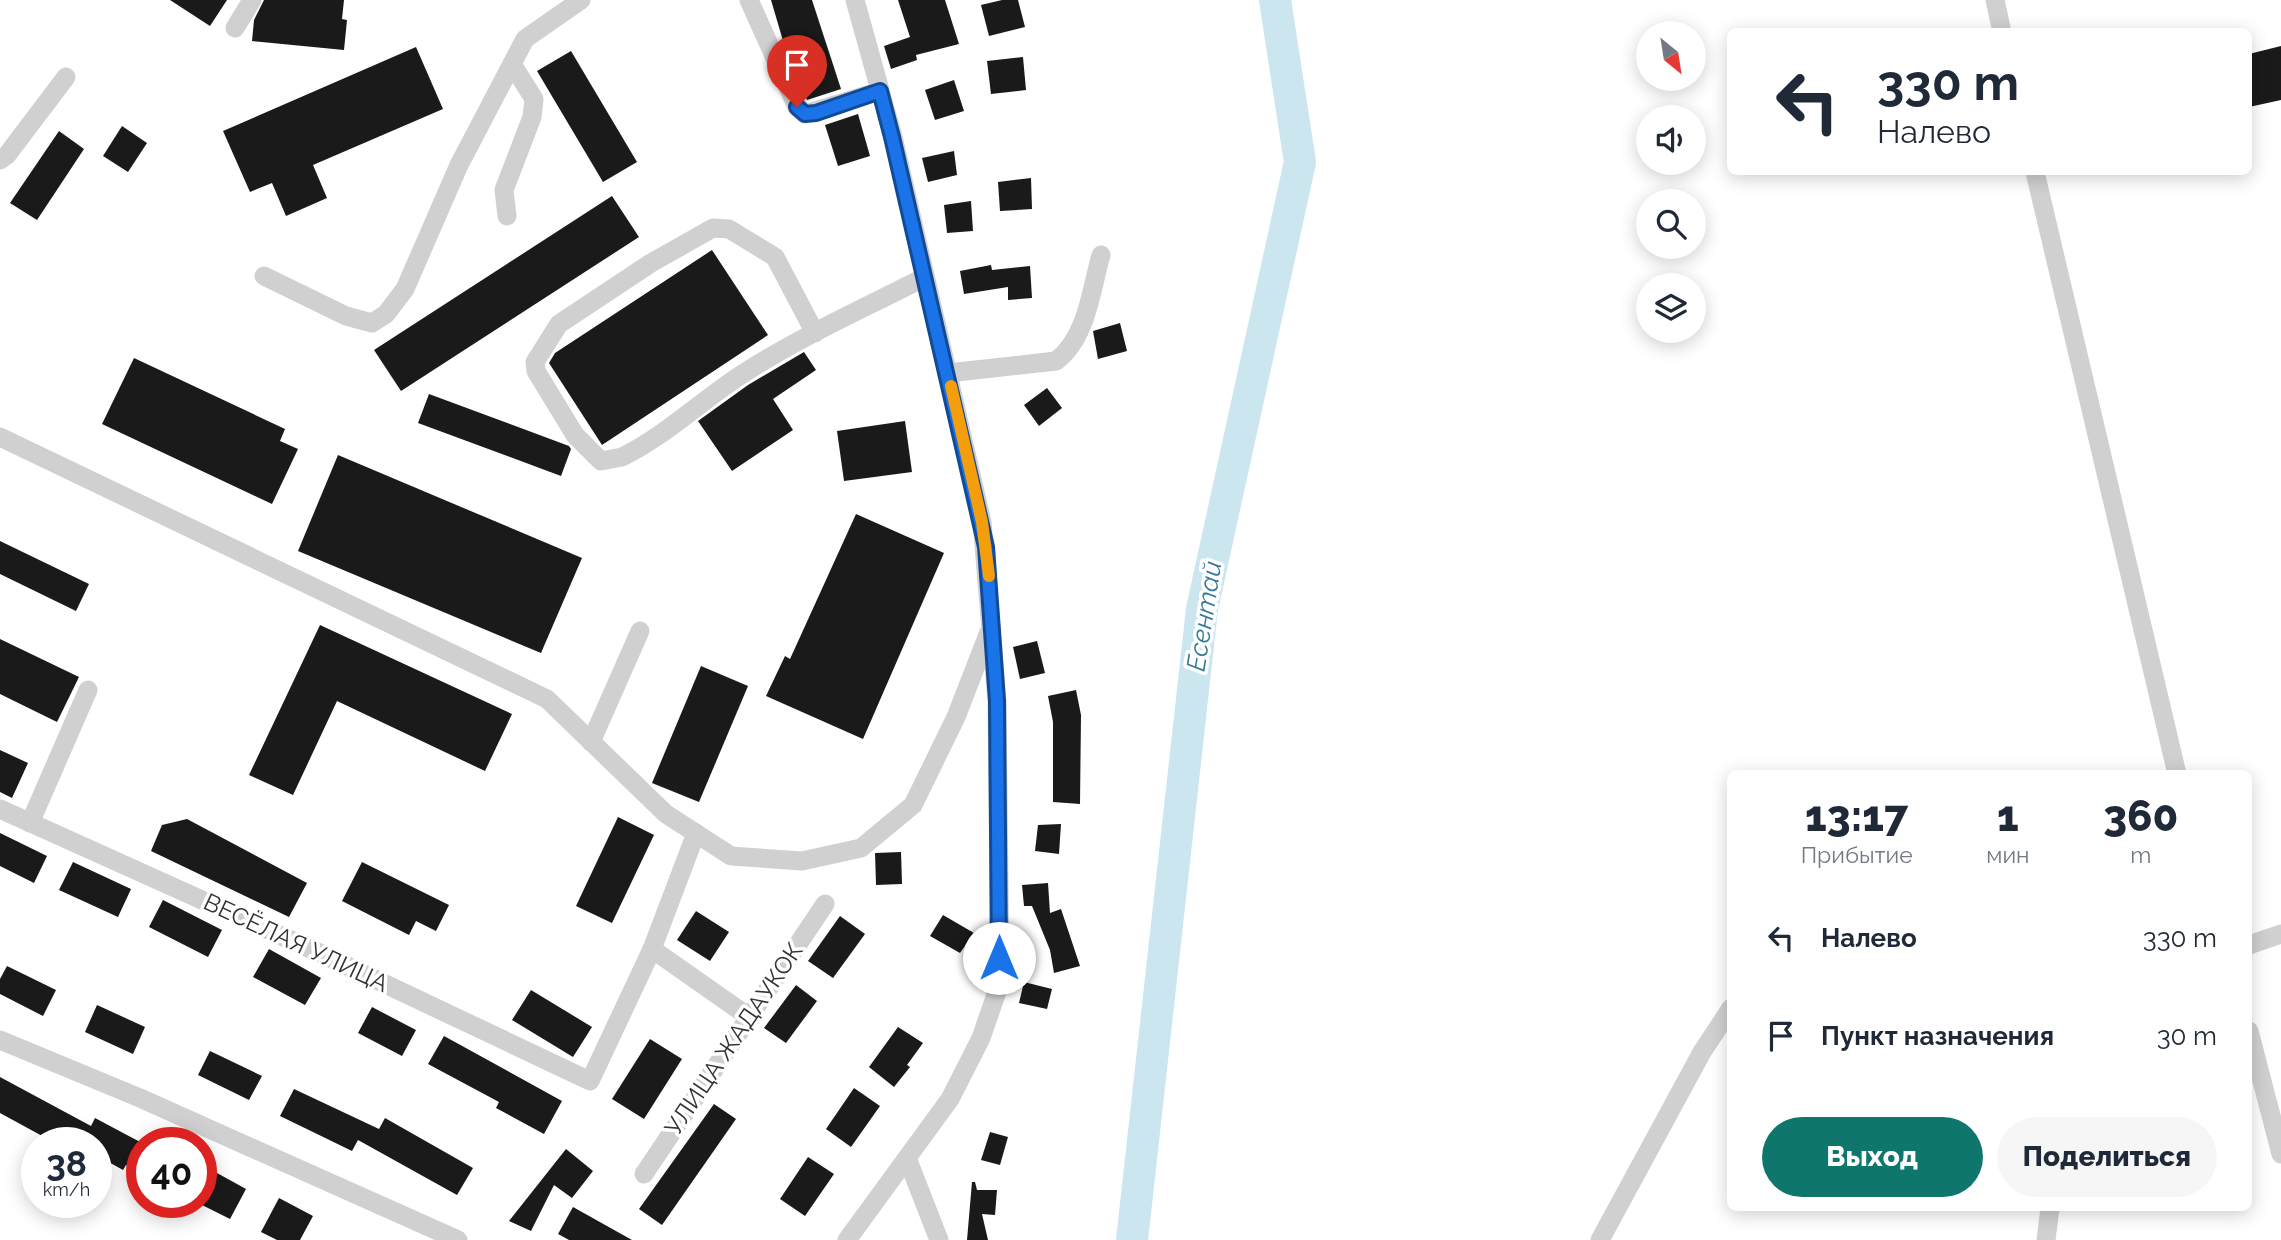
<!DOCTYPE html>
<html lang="ru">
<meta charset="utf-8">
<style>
:root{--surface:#fff;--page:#f6f6f7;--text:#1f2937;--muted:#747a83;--accent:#0f766e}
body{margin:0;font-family:Raleway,sans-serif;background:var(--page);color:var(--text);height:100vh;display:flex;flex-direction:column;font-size:26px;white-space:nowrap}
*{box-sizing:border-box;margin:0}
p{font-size:23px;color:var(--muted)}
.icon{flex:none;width:38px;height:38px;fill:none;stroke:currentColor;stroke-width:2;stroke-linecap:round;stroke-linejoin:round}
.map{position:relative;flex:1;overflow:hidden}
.sheet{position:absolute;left:1727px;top:770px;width:525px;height:441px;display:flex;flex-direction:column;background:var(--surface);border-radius:10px;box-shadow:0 4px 18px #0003}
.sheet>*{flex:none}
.guide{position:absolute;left:1727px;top:28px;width:525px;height:147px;border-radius:10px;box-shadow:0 4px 18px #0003;background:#fff;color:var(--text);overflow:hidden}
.needle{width:46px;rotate:150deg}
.controls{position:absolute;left:1636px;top:21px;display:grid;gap:14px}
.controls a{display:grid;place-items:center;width:70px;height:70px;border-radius:50%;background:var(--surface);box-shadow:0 4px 18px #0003;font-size:35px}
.speed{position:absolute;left:21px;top:1127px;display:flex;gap:14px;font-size:35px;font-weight:700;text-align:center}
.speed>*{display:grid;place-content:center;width:91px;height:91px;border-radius:50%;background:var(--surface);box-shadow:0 4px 18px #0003;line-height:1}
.speed small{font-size:18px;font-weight:400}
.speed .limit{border:10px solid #d22;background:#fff;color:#111}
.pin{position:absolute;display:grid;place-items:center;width:60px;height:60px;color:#fff;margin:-72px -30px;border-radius:50% 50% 50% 0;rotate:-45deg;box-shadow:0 0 7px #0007}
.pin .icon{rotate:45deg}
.me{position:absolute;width:77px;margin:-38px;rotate:0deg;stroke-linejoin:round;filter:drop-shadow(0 0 5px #0008)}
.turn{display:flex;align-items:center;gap:24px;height:147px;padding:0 35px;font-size:32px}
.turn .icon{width:91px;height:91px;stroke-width:2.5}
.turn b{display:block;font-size:49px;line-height:60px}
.eta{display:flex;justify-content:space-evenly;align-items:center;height:119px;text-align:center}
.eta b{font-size:42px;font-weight:800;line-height:49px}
.button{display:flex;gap:14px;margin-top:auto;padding:14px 35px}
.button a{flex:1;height:80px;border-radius:42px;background:var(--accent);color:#fff;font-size:28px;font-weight:800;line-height:80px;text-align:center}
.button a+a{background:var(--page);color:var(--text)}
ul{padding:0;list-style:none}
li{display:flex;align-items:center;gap:21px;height:98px;padding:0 35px}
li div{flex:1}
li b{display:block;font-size:26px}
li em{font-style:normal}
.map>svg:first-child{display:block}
</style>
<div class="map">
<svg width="2281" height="1240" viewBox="0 0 2281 1240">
<rect width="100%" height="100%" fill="#fff"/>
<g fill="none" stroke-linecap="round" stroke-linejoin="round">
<path stroke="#cce6f0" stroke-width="32" d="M1132,1240l70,-631 98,-447 -25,-162"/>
</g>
<g fill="#1a1a1a">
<path d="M170,0h57l-17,26z"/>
<path d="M264,0h80l-2,19 5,1 -3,30 -92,-9 2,-21z"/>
<path d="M771,0h41l29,89 -34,11 -21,-49z"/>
<path d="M898,0h47l14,44 -43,11 1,5 -26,9 -7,-23 26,-9z"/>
<path d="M1002,0h16l7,27 -36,9 -8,-31z"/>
<path d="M2281,46v54l-32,7v-53z"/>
<path d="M416,47l27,62 -130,56 14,33 -41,18 -14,-33 -22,9 -27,-61z"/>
<path d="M571,51l66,111 -34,20 -66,-111z"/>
<path d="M1023,57l3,33 -35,4 -4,-33z"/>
<path d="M954,80l10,31 -29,9 -10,-30z"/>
<path d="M858,114l12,42 -32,10 -13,-41z"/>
<path d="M122,126l25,17 -19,29 -25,-16z"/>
<path d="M59,131l25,18 -47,71 -27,-17z"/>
<path d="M954,151l3,24 -29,7 -6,-24z"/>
<path d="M1031,178l1,31 -32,2 -2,-29z"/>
<path d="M612,196l27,41 -238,154 -27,-41z"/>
<path d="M971,201l2,30 -26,2 -3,-28z"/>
<path d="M712,250l56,85 -166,110 -53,-82 6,-10z"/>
<path d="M991,265l1,5 38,-4 2,32 -24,2v-13l-44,7 -4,-23z"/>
<path d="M1120,323l7,28 -29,8 -5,-28z"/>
<path d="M804,352l12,18 -43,29 20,31 -61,41 -34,-50 50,-36z"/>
<path d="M134,358l151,71 -5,12 18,8 -26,55 -170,-80z"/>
<path d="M1047,388l15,20 -23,18 -15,-21z"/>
<path d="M429,394l140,52 2,3 -10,27 -143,-53z"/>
<path d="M905,421l7,51 -68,9 -7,-50z"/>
<path d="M338,455l244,103 -41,95 -243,-102z"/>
<path d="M856,514l88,39 -81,186 -97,-43 19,-40 5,3z"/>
<path d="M0,541l89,43 -13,27 -76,-37z"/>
<path d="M320,625l192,89 -27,57 -148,-70 -44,94 -44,-20z"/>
<path d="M0,639l79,38 -22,45 -57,-28z"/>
<path d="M1037,641l8,32 -25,6 -7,-32z"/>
<path d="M701,666l47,20 -49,116 -47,-19z"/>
<path d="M1076,690l5,25 -1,89 -27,-2v-80l-5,-26z"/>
<path d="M0,750l28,13 -16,35 -12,-6z"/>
<path d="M618,817l36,18 -42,88 -36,-17z"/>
<path d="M187,819l120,64 -18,34 -138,-66 11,-26z"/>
<path d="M1061,824l-2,30 -24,-3 3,-26z"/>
<path d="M0,833l47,23 -13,27 -34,-17z"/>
<path d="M901,852l1,32 -26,1 -1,-32z"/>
<path d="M73,862l58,27 -13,28 -59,-27z"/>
<path d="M362,862l87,43 -13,26 -20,-10 -7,14 -67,-34z"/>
<path d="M1048,883l2,30 11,-4 19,57 -26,7 -4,-23 -18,-44h-8l-2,-21z"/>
<path d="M163,900l59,30 -14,27 -59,-30z"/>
<path d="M696,911l33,21 -19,29 -33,-21z"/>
<path d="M943,915l31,18 -14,20 -30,-17z"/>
<path d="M840,916l25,18 -32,44 -25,-17z"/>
<path d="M269,949l52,29 -16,27 -52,-28z"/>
<path d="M7,966l49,24 -13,26 -43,-22v-15z"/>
<path d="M1024,982l28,7 -5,20 -28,-6z"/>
<path d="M796,985l21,16 -31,42 -22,-15z"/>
<path d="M531,990l61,37 -19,30 -61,-37z"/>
<path d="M97,1005l48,22 -12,27 -48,-22z"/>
<path d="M372,1007l44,23 -14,26 -44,-23z"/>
<path d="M898,1027l25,16 -16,22 3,2 -16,20 -25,-20z"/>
<path d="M444,1036l118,65 -18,33 -48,-26 3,-6 -71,-38z"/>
<path d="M650,1039l32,20 -38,60 -32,-20z"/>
<path d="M210,1051l52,25 -13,24 -51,-25z"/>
<path d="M0,1077l91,49 4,-8 47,25v30l-16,-8 -3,5 -27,-15v-12h-41l-55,-30z"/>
<path d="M854,1088l26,18 -29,41 -25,-18z"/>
<path d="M294,1089l85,40 6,-11 88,50 -16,27 -99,-55 -6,11 -72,-35z"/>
<path d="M714,1104l22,15 -74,106 -23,-16z"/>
<path d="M990,1132l18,5 -8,28 -19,-5z"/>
<path d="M566,1149l27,22 -21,27 -18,-13 -23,46 -22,-10z"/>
<path d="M808,1157l26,17 -29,42 -25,-17z"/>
<path d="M217,1173l29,16 -16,30 -30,-15z"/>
<path d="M972,1182h3l2,8h20l-2,25 -13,-1 6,26h-21z"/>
<path d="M279,1198l34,18 -13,24h-23l-16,-8z"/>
<path d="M573,1207l59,33h-63l-11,-6z"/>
</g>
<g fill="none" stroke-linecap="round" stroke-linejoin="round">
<g stroke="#d0d0d0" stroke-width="19">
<path d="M749,0l48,107 8,7 75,-23"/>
<path d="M1995,0l7,32"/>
<path d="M235,28l17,-28"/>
<path d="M0,160l7,-5 59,-78"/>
<path d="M2035,172l142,602"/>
<path d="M507,216l-3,-26 28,-73 2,-18 -22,-35"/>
<path d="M264,276l82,40 26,7 14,-9 19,-25 54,-124 66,-126 56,-39"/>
<path d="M815,333l-40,-76 -46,-28 -16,-1 -62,35 -92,61 -24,38 1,9 39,64 26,26 21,-4c43,-21 79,-56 119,-82 58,-38 122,-66 184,-98"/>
<path d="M948,373l108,-12c31,-23 35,-71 45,-106"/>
<path d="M0,437l547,262 119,115 65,42 71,5 59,-13 52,-43 43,-88 33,-85"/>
<path d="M591,742l49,-111"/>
<path d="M0,809l324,146 266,126 62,-132 44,-116"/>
<path d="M30,823l58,-133"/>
<path d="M2249,945l32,-11"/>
<path d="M652,949l97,68"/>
<path d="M2249,1031l32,123"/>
<path d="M0,1040l140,58 318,142"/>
<path d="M907,1158l32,82"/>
<path d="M644,1174l181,-270"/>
<path d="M847,1240l103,-141 31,-61 19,-55 -3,-282 -15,-179 -89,-385 -38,-137"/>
<path d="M1600,1240l102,-188 29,-44"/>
<path d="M2046,1240l4,-32"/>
</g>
</g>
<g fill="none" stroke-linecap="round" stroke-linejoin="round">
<defs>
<path id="route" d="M797,107l8,7 11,-1 64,-22 12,46 94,410 11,154 2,257"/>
</defs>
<use href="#route" stroke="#114b97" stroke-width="18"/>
<use href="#route" stroke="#1a73e8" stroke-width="12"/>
<path stroke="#f59e0b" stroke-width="12" d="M951,386l31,136 7,54"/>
</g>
<g text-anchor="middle" stroke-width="7" stroke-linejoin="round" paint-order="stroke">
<g font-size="24" fill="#333" stroke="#fff">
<text transform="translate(296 943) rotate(25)" y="8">ВЕСЁЛАЯ УЛИЦА</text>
<text transform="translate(734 1039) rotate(-56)" y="8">УЛИЦА ЖАДАУКОК</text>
</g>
<g font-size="26" font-style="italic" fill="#367a97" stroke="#fff">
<text transform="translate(1204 616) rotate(-81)" y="9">Есентай</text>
</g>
</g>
</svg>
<div class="controls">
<a><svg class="needle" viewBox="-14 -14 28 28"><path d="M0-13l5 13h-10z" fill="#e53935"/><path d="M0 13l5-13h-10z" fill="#747a83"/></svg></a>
<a><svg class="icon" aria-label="sound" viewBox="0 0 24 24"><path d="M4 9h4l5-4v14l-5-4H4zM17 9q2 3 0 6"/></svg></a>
<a><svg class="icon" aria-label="search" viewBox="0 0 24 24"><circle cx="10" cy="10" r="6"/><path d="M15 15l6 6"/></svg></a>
<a><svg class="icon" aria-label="layers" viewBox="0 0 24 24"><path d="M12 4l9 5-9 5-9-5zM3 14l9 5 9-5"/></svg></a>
</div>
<div class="speed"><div>38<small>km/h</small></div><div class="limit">40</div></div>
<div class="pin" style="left:797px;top:107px;background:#d93025"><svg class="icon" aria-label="arrive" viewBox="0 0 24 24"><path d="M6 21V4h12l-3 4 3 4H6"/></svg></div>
<svg class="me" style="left:999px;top:958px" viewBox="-20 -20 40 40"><circle r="19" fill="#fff"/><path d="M0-13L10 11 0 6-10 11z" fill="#1a73e8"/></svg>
<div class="guide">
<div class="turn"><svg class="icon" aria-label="left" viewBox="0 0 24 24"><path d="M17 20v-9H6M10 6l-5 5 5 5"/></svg><div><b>330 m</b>Налево</div></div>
</div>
<section class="sheet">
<div class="eta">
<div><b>13:17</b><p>Прибытие</p></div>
<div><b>1</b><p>мин</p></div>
<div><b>360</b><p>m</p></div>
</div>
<ul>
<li><svg class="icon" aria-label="left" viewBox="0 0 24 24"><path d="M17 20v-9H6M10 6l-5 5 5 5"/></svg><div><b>Налево</b></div><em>330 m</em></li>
<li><svg class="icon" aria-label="arrive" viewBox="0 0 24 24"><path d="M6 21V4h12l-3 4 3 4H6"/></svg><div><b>Пункт назначения</b></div><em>30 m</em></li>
</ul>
<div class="button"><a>Выход</a><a>Поделиться</a></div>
</section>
</div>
